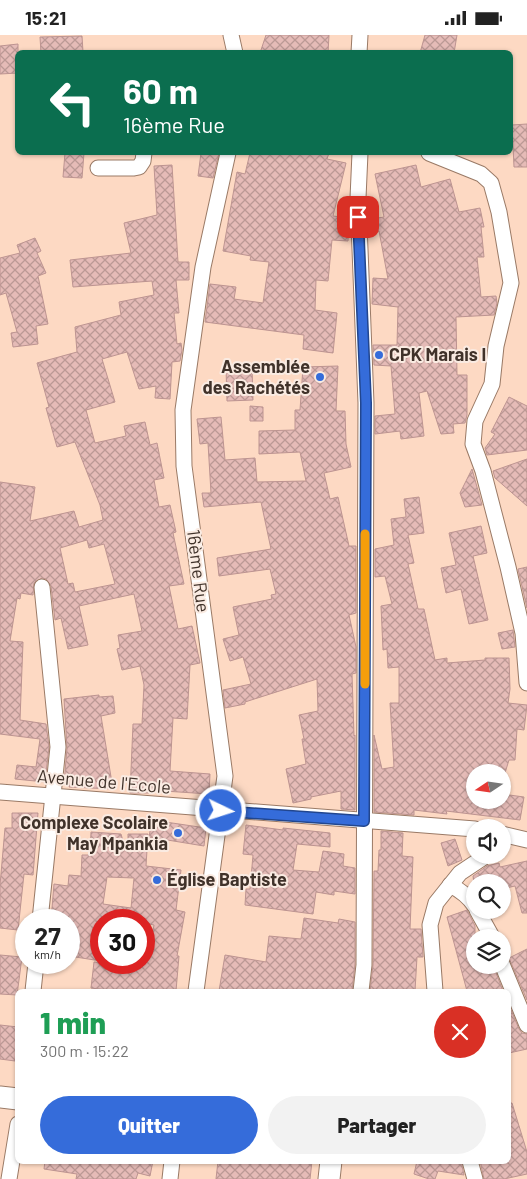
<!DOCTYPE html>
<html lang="fr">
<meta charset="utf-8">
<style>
:root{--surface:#fff;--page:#f2f2f2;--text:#222;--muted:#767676;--accent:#356cda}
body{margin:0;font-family:Barlow,sans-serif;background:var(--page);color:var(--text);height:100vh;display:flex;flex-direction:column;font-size:19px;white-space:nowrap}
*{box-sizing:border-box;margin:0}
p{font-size:16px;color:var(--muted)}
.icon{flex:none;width:28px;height:28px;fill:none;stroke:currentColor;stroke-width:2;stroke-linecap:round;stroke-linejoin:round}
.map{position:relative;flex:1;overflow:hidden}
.panel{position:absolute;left:15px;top:954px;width:496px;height:175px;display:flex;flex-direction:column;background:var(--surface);border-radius:8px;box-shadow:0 1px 4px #0004}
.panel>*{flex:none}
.hud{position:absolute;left:15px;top:15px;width:498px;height:105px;border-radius:8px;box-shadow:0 1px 4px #0004;background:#0b6e4f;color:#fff;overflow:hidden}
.needle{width:32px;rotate:257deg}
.buttons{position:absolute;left:466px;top:729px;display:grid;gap:10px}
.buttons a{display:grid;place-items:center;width:45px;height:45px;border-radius:50%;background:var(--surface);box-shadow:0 1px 4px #0004;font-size:25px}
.speed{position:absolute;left:15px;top:874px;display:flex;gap:10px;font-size:25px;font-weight:700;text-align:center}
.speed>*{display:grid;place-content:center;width:65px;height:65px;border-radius:50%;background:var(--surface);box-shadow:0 1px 4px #0004;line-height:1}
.speed small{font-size:12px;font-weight:400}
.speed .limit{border:8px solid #d22;background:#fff;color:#111}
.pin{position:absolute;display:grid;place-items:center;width:42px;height:42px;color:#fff;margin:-21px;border-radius:10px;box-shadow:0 2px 8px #0006}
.me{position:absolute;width:55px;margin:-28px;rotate:94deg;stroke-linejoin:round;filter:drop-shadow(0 0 4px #0008)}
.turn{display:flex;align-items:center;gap:18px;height:105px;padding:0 25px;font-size:22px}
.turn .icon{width:65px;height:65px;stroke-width:2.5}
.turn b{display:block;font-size:35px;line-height:42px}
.round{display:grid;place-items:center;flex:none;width:52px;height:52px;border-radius:26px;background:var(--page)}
.head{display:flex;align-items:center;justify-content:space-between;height:85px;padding:0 25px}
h1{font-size:30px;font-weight:800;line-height:38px;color:#1e9e55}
.cta{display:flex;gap:10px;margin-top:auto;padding:10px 25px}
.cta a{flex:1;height:58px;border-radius:30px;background:var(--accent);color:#fff;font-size:20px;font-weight:800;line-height:58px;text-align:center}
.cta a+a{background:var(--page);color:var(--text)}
.status{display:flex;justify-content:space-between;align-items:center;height:35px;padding:0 25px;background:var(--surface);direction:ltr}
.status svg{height:14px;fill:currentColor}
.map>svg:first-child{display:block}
</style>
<div class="status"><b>15:21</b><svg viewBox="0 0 49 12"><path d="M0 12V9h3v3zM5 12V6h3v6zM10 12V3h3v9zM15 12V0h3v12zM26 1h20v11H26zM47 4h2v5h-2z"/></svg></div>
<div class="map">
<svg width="527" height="1144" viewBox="0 0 527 1144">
<defs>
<pattern id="building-cross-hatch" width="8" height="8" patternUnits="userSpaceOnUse" patternTransform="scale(1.25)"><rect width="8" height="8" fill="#e5bbb7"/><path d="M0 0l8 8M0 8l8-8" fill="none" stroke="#bb9995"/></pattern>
</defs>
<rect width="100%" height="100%" fill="#fdd9c3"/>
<g fill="url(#building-cross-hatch)" stroke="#bd9491" fill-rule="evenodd">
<path d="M266,0h63l-1,18h-68z"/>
<path d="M425,0h32l-3,18h-34z"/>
<path d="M82,1l1,16 -42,1 -1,-16z"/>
<path d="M18,9v29l-18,1v-28z"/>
<path d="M527,89v43h-13l-2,-42z"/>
<path d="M65,118h19l-2,25 -19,-1z"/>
<path d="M201,118h18l-6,25 -15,-2z"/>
<path d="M250,118h79l-2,6 19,4 -13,53 16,2 -1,23 -16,-1 -4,41 -12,-1 -1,30 22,3 -4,40 -30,-4 1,-14 -99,-13 5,-38 26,3 -2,12 29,4 6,-41 -19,-2 1,-4 -28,-5 14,-79 8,2z"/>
<path d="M172,130l6,97h11v18h-13l3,33h-5l3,31 4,-1 1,7 -2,11 -8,1 -2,37 -15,-1 1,-12 -17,3 -12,-37 -25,7 13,43 -29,8 9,33 31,-7 -2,-10 21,-4 5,23 7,-2 7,35 -10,2 5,27 11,-2 6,27 -3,1 11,51 -15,2 9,43 14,-3 8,37 -10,2 -3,54 -14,-1 -3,53 40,3 -1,20 -60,-4v3h-19l3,-69h9l2,-39 -4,-19 -18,4 -5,-21 3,-1 -2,-13 24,-4 -8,-37 -55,12 9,39 -20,4 -7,-31 -6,2 -4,-34 -5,-7 -4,-1 -8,5 -1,12 -12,-2 -1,6 -3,-1 -7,43 13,1 -3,78 26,4 3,23 -4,35 -30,-3 2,-14 19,2 4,-28 -40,-5v-252l35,5 -5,34 44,-10 5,16 24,-7 -3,-15 -25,-63 -18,5 -11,-39 3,-1 -12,-44 40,-11 -2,-25 46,-12 -2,-13 35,-7 -2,-14 -79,6 -3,-27 61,-7 -7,-30 33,-8 -3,-49zM87,505l2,8 15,-4 11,40 -40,8 -2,-9 -5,1 -8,-36z"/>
<path d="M416,130l5,22 29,-8 9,33 21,-4 4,19h-3l3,30h-7l4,40 15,-1 1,7 -3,12 -38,2 1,58h10v40l-2,8 -12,1 1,9 -13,1 -14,-43 -8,2 5,43 -23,3 -1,-8 -25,3v-18l20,-2 -4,-48 -17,-1 -1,-20h24l1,-38 -26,-3 1,-26 15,1 -9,-48 -5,1 -2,-13 12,-2 -9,-43z"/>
<path d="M35,203l6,13 -4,2 9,20 -8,3 10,48 -12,2 2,18 -25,3 -2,-14 6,-1 -11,-39 -6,2v-37l20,-5 -3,-8z"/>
<path d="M338,331l-2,45h9l1,33 5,23 -27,6 6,26 8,-2 11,49h7v67l-7,2 7,32v26l-4,1 2,62 1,-1v75l-14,-1v-18l-30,6v2l-18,4 -7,-34 20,-5 -4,-25h2l-5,-24 19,-4 -1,-32 -72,23v2l-20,4 -2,-18 28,-6 -8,-27 -13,4 -7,-22 16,-4 -6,-28 39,-8 -1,-4 5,-1 -6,-25 -51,7 -2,-18 54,-9 -10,-47 -57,5 -2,-14h9l-3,-50 -8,1 -3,-25 24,-2 4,43 30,-2 2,24 49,-1 -6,-29 -41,2v-23l36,-1v-20h5l3,-43z"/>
<path d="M252,332l1,33 -26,1 -1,-33z"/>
<path d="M509,362l18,9v44l-40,5 -2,-7 10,-14 -4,-2z"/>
<path d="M250,371l13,1v14h-13z"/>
<path d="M527,424v47l-32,-28 -2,-7z"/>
<path d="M472,434l10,36 -17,2 -5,-14z"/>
<path d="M419,462l5,36 -16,2 6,28 -6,1 10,45h6l11,51 12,-2v5l38,-3v-2h24l1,31 -2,14 19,2 -3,25 -7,-1 -2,31h-6l-4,13h-30v27h27v-6l22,3 -4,23 -74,-9 1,3 -33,-4v5l-40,-3v-77l8,34 12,-2 -4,-64h9v-36l-11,1 -1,-19 -4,1 -2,-44 11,-2 -7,-28 -10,1v-28l19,-4 -3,-26 15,-2 -2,-18z"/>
<path d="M481,491l6,27 -14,3 15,64 -19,4 -8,-35 -15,4 -5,-25 15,-3 -7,-32z"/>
<path d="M527,532v41l-9,-39z"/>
<path d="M513,595l2,17 -13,2 -4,-16z"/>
<path d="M99,660v2l14,-1 2,17 -14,3 12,73 -44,-2v-2l-5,-1 3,-36 -3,-49z"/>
<path d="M12,778h26l-5,62 -9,-1 -6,56 -18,-2v-43l5,-57h7z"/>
<path d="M152,785l54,8 -2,18 -55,-9z"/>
<path d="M246,790l37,5v-2l47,5v14l-33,-3 -4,26 26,2 4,-21 21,3 -1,12 12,2v26l-21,-3v4l-18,-3 -3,22 -68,-9 1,-16h4l3,-34 -10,-1z"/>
<path d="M381,796l22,2 -1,23 11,1 -3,72h11l2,28h-6l-2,34h-45l3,-26 1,-94h4l1,-21h2z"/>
<path d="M91,797l30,2 2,7h5v-7h20l-2,32 35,4 -5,40 9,2 -8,44h2l-3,35h-61l-24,-3 3,-26 48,5 2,-14h5l5,-28 -10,-2v-3h-43v41l-32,-5v-36h-18l3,-36 14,2 1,-11 12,1 1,-21h8zM107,842l27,1 -3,30 -28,-4z"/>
<path d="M455,804l7,21 -14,6 -7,-23z"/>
<path d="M527,826v52h-5l-7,-27 -13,3v-6h-28l-1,-7 14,-10 12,-3 1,4z"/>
<path d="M467,875l8,16v39h18l10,26h-36l-20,-74z"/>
<path d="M304,883l34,5 1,-4 16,3v42l-3,27h-133l6,-36 41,7 3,-26 32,3z"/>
<path d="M527,914v51l-18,-42z"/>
<path d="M0,920l22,2 -5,38 -17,-1z"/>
<path d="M509,970l10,24 3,4 5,1v15l-18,4z"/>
<path d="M0,990l18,2 -3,34 -15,-2z"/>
<path d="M509,1068h3l15,49v22l-23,5h-20l-4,-18h29z"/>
<path d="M45,1126h108l-3,15 -12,-3 -2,6h-60l1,-5 -33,-5z"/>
<path d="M218,1126h94l-2,18h-94z"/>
<path d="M417,1126h44l3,14 -26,-4 -3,8h-6l-15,-5z"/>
</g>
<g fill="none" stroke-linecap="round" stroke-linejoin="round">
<defs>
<g id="street">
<path d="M231,0l4,18"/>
<path d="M359,18l1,-18"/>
<path d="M360,118l-2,45 8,205 -2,562 -3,26"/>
<path d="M429,118l52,21 10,9 8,29 12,71 -15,63 -4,38 -17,37 -2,23 10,27 25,96 15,66 4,50"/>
<path d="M98,133h36l5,-1 4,-6 1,-8"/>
<path d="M0,757l475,37"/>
<path d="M502,799l25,6"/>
<path d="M450,850c10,5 19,12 25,21"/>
<path d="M477,875l15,27"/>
<path d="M40,885l18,-173 -16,-160"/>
<path d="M502,929l25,61"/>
<path d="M33,956l3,-28"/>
<path d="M196,956l29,-215 -41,-310 -1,-56 20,-143 25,-114"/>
<path d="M435,956l-5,-66 6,-22 24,-30 27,-18"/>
<path d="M470,1126l5,18"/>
<path d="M9,1144l9,-55"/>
<path d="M170,1144l2,-18"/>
</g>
<g id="secondary">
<path d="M0,1062l18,2"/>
<path d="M329,1144l2,-18"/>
</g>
</defs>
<use href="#street" stroke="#9a7a66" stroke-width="17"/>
<use href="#secondary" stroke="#9a7a66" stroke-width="23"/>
<use href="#street" stroke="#fff" stroke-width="15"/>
<use href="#secondary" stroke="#fff" stroke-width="21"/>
</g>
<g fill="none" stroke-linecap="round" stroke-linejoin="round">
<defs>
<path id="route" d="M221,776l143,10 2,-418 -8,-186"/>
</defs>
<use href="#route" stroke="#22468e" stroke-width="12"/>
<use href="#route" stroke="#356cda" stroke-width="9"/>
<path stroke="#f59e0b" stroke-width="9" d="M365,649v-150"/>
</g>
<g fill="#356cda" stroke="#faebe2" stroke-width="2">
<circle cx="379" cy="320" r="5"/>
<circle cx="320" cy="342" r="5"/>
<circle cx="178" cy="798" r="5"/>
<circle cx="157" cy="845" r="5"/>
</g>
<g text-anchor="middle" stroke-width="4" stroke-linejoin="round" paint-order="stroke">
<g font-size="18" font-weight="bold" fill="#40322a" stroke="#faebe2" text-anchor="start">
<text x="389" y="326">CPK Marais I</text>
<text x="310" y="338" text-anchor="end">Assemblée<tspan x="310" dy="21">des Rachétés</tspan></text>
<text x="168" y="794" text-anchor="end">Complexe Scolaire<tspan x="168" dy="21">May Mpankia</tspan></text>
<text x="167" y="851">Église Baptiste</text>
</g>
<g font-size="18" fill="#40322a" stroke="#faebe2">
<text transform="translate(198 536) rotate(83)" y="6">16ème Rue</text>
<text transform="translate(104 747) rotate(5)" y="6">Avenue de l'Ecole</text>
</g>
</g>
</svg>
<div class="buttons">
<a><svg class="needle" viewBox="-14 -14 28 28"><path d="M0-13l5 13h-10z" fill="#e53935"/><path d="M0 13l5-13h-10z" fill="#767676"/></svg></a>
<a><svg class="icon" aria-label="sound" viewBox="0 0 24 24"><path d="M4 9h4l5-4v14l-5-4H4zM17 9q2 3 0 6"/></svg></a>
<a><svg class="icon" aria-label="search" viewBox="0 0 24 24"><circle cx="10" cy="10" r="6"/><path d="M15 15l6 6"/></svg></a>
<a><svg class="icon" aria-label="layers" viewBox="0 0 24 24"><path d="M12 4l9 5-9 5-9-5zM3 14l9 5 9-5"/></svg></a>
</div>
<div class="speed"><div>27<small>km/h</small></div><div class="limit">30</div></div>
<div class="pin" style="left:358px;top:182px;background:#d93025"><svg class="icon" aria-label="arrive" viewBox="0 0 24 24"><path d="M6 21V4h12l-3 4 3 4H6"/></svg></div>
<svg class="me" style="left:221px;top:776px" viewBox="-20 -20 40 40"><circle r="17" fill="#356cda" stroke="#fff" stroke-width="3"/><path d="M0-11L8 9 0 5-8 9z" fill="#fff"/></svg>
<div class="hud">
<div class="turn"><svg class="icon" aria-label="left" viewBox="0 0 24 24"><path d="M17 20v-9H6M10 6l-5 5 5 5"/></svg><div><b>60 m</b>16ème Rue</div></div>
</div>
<section class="panel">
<div class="head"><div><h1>1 min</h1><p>300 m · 15:22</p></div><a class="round" style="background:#d93025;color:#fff"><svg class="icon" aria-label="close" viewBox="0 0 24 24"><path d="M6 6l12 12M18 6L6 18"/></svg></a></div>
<div class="cta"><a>Quitter</a><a>Partager</a></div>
</section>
</div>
